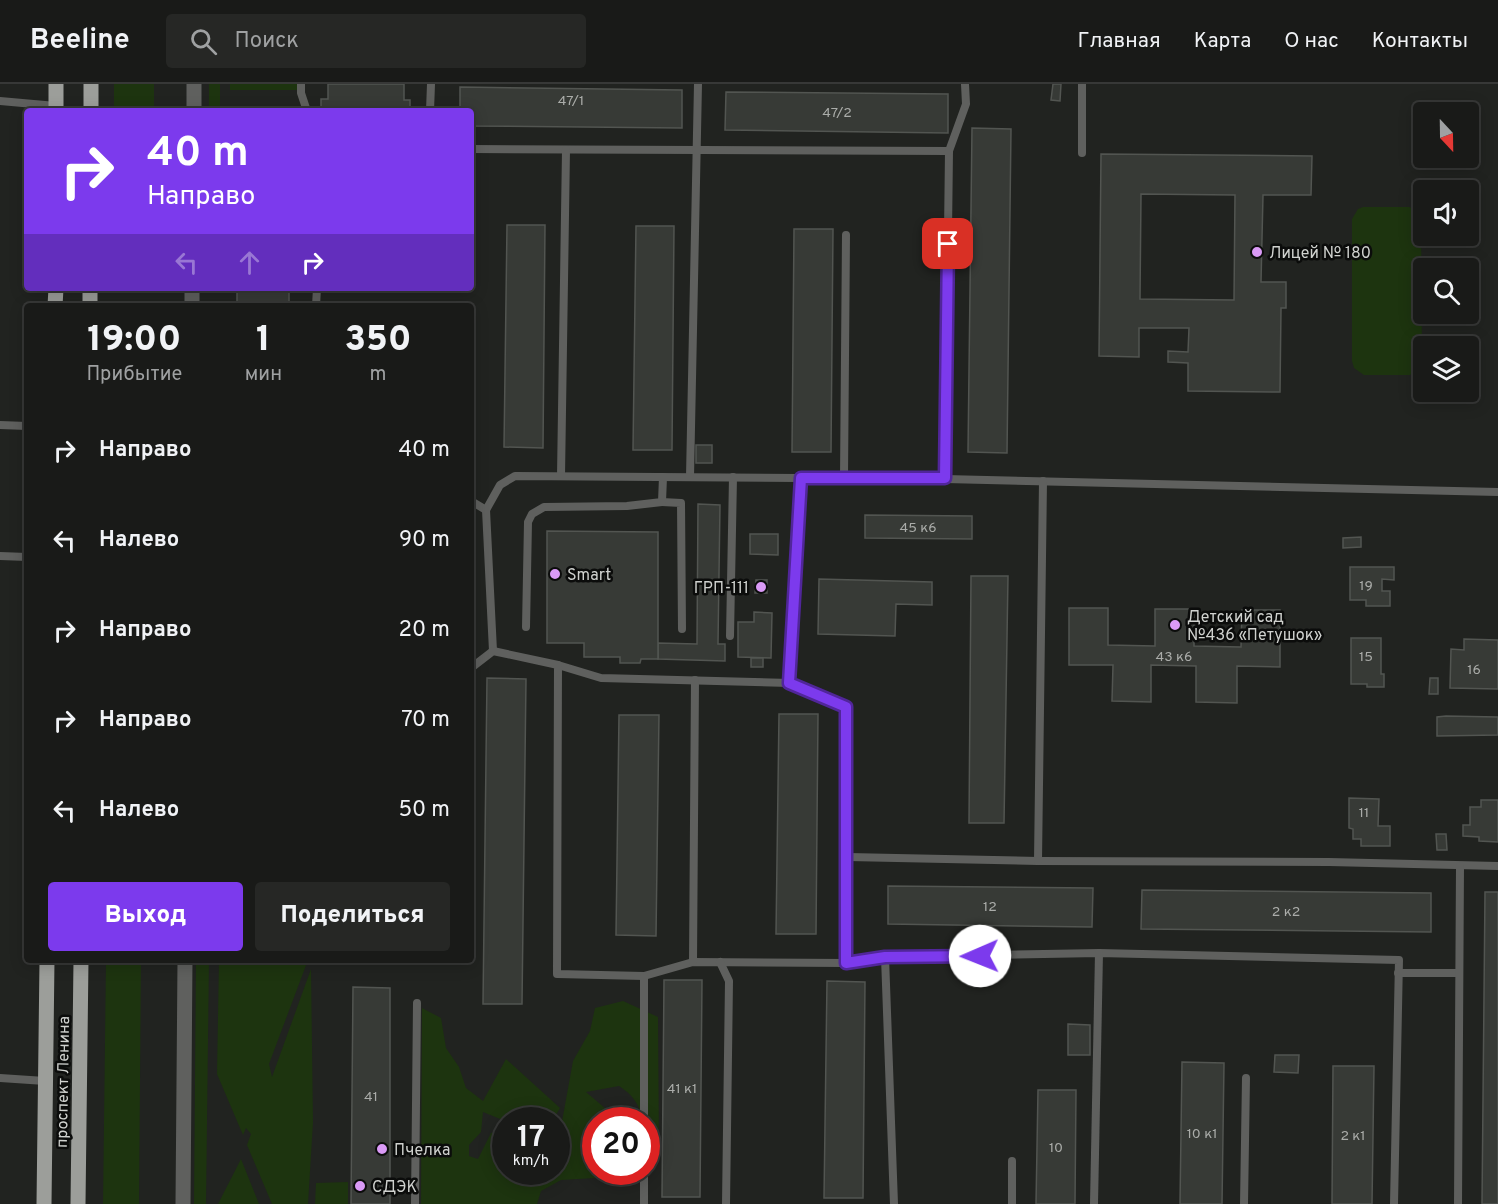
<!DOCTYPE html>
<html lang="ru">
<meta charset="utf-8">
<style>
:root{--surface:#191a18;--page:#262725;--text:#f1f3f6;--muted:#9fa1a2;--line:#373837;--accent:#7c3aed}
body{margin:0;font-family:Overpass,sans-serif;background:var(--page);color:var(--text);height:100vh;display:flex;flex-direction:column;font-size:22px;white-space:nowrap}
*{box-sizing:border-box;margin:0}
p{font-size:20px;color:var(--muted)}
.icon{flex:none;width:33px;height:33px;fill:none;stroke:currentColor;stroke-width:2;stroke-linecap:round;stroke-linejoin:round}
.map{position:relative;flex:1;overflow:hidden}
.drawer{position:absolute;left:24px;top:219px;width:450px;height:660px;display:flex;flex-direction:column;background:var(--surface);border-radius:6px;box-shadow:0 3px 15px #0003,0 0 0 2px var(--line)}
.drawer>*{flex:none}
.hud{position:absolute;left:24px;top:24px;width:450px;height:183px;border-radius:6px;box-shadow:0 3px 15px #0003,0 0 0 2px var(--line);background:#7c3aed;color:#fff;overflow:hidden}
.needle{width:39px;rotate:158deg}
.fabs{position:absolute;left:1413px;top:18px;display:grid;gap:12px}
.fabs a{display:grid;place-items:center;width:66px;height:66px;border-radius:6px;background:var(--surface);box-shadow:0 3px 15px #0003,0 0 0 2px var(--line);font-size:30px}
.speed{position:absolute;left:492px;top:1023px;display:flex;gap:12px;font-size:30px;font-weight:700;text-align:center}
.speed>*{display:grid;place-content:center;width:78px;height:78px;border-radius:50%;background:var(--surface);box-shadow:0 3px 15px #0003,0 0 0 2px var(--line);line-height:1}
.speed small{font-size:15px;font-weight:400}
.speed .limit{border:9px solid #d22;background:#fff;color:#111}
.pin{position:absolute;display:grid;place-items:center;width:51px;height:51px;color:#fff;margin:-26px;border-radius:12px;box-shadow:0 3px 9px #0006}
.me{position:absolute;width:66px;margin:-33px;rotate:269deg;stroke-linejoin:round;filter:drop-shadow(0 0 4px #0008)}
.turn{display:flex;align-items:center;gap:21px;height:126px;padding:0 24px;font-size:27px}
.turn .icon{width:78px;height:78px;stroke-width:2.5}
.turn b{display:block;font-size:42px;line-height:51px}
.lanes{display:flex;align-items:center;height:57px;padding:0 24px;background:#0003;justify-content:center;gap:30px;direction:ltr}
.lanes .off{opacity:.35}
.eta{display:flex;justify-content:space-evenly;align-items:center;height:102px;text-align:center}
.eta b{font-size:36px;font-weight:800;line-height:42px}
.cta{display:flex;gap:12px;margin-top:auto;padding:12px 24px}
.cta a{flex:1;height:69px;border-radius:6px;background:var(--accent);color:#fff;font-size:24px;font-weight:800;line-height:69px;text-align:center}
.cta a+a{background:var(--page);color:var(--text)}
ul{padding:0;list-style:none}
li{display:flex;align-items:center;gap:18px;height:90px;padding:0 24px}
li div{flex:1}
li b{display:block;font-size:22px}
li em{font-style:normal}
header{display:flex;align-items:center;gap:36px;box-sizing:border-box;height:84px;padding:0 30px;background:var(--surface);border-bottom:2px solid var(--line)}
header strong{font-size:28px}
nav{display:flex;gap:33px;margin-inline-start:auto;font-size:21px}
.search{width:420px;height:54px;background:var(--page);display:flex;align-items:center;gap:15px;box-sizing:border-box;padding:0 21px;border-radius:6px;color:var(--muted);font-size:22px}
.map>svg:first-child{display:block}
</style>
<header>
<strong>Beeline</strong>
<div class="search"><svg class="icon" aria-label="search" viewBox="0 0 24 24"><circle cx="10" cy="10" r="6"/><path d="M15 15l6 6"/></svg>Поиск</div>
<nav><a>Главная</a><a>Карта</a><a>О нас</a><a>Контакты</a></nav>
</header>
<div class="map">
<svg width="1498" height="1120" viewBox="0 0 1498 1120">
<rect width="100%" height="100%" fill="#212320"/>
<g fill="#1d340f">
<rect x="114" y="0" width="40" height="27"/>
<rect x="209" y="0" width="11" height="27"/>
<rect x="230" y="0" width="67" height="6"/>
<path d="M1363,123h46l6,2 6,10 1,141 -2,7 -10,8h-46l-10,-7 -2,-7v-142l6,-10z"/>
<path d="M106,876h35l-2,244h-36z"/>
<path d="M196,876h13l-3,244h-12z"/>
<path d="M219,876h89l-39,104 3,13 39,-108 2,153 -5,82h-36l-25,-59 4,-11 -5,-6 -3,7 -26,-61z"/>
<path d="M623,917l35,16 1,132 -9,7 -3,-16 -1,-20h-3c-4,-16 -10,-25 -24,-34l-33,6 33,28h-23v52h10l-11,6 -34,2 -20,11 -4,13h-116l1,-196 19,10 5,30 13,19 7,21 17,13 23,-42 54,49 -7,12 -48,1 -22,-9 -2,20 -12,13v11l9,3 13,-26 10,-2 4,2 1,39h50l1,-37 4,-8 12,-66 17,-30 5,-23z"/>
<path d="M241,1075l18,45h-41z"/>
<path d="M348,1098v22h-33l1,-21z"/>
</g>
<g fill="#373a36" stroke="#525551" stroke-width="1.5" fill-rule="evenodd">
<path d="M328,0h76v16h6v11h-89v-12h7z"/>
<path d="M1053,0h8l-1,17 -9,-1z"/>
<path d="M460,3l222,3v38l-211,-2v-15h-11z"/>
<path d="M726,8l222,2v39l-223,-3z"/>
<path d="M972,44l39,1 -4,324 -39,-1z"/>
<path d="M1101,70l211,2 -1,39h-48l-2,87h25v26h-5l-1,84 -92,-1v-28l-20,-1v-11l20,1 1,-24h-50v29l-40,-1zM1141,110l94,1 -1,105 -94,-1z"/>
<path d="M507,141h38l-2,223 -39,-1z"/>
<path d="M636,142h38l-2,224h-39z"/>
<path d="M794,145h39l-2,223h-39z"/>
<rect x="237" y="204" width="52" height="18"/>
<rect x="696" y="361" width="16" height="18"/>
<path d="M698,420l22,1 -2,139h7v17l-67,-2v-16l39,1z"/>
<path d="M865,431l107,1v23l-107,-1z"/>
<path d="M547,447l111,1v127h-17l-1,4h-20v-6h-36v-14h-37z"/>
<path d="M750,450h28v21l-28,-1z"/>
<path d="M1361,453v10l-18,1v-10z"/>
<path d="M1350,483h44v13l-12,-1v12h8v15h-24v-6h-16z"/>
<path d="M971,492h37l-4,247h-35z"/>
<path d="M819,495l113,3v23l-36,-1 -1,32 -77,-2z"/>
<path d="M756,496h11v13h-12z"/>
<path d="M1069,524h39v37l47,1v-37h39v37l47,1 1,-37h38v57l-43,-1v37l-41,-1v-36l-45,-1v37l-39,-1 1,-36h-44z"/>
<path d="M754,528l18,1 -1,45 -33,-1v-35h16z"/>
<path d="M1351,554h30v36h3v13h-17v-3h-16z"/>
<path d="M1464,555l34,1v49l-48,-1 1,-39 13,1z"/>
<rect x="751" y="574" width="12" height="9"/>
<path d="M487,594l39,1 -4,325h-39z"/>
<path d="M1430,594h8v16h-9z"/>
<path d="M779,630h39l-2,220h-40z"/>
<path d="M619,631h40l-3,221 -40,-1z"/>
<path d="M1446,632l52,1v18l-61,1v-19z"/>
<path d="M1349,714l30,1 -1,27h12v20h-29v-7h-8v-10l-4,-1z"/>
<path d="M1481,716h17v42l-19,-1v-4l-16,-1v-11h7v-18h11z"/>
<path d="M1436,750h10l1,16h-10z"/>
<path d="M888,802l205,2 -1,39 -204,-3z"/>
<path d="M1142,806l289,3v39l-290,-3z"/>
<path d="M1485,808h13v312h-16z"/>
<path d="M664,896h38l-2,217h-38z"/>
<path d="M827,897l38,1 -2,216h-39z"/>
<path d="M353,903l37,1v216h-39z"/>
<path d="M1068,940l22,1v30h-22z"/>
<path d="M1275,971h24l-1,18 -24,-1z"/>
<path d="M1182,978l42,1 -2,141h-42z"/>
<path d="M1333,982h41l-2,138h-40z"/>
<path d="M1038,1006h38l-1,114h-39z"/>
</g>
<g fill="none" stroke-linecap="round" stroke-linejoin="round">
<g stroke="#5f605e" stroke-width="8">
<path d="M301,0v9l6,18"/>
<path d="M0,17l56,5"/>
<path d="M430,27l1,-27"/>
<path d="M471,65l478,2"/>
<path d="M1082,69v-69"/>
<path d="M316,222l1,-18"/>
<path d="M0,341l27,1"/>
<path d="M561,392l5,-326"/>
<path d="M690,393l8,-393"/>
<path d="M844,394l2,-243"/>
<path d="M945,395l4,-328 17,-47 -1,-20"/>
<path d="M471,417l15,9"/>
<path d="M662,418l19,1 1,126"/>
<path d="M0,472l27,1"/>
<path d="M526,543l2,-105 4,-8 12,-7 83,-1 35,-4 1,-25"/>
<path d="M730,552l3,-159"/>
<path d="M493,567l-7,-141 14,-25 15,-9 430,3 553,13"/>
<path d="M558,581l43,13 189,5 56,24v256"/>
<path d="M471,584l22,-17 65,14 -1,309 87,2 49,-14 153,1 39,-6 214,-4 300,7 -5,244"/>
<path d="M790,599l11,-205"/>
<path d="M848,773l190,4 291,1 169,4"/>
<path d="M1038,777l5,-380"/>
<path d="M885,873l9,247"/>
<path d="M693,878l2,-282"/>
<path d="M720,878l9,19 -3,223"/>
<path d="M1398,889h61"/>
<path d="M0,994l45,3"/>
<path d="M644,1036v-144"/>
<path d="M644,1088v32"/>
<path d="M415,1120l2,-201"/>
<path d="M1012,1120v-43"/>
<path d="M1094,1120l5,-251"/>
<path d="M1244,1120l2,-126"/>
<path d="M1458,1120l2,-338"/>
</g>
<g stroke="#5f605e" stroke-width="15">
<path d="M194,27v-27"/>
<path d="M192,222v-18"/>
<path d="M183,1120l2,-244"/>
</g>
<g stroke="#9c9e9a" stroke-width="15">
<path d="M56,27v-27"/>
<path d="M91,27v-27"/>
<path d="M55,222l1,-18"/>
<path d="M90,222v-18"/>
<path d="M44,1120l3,-244"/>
<path d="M78,1120l3,-244"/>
</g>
</g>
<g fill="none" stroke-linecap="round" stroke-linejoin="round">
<defs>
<path id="route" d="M948,160l-3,234h-144l-12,205 57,24v256l39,-6 95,-1"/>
</defs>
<use href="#route" stroke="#51269a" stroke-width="15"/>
<use href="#route" stroke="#7c3aed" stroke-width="10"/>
</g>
<g fill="#da9af6" stroke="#0b0c0b" stroke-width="2">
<circle cx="1257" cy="168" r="6"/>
<circle cx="555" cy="490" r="6"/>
<circle cx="761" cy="503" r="6"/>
<circle cx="1175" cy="541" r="6"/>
<circle cx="382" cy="1065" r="6"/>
<circle cx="360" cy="1102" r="6"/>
</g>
<g text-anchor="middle" stroke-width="5" stroke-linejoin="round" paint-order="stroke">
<g font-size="14" fill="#aaaca9">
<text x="571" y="21">47/1</text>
<text x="837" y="33">47/2</text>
<text x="918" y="448">45 к6</text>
<text x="1366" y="506">19</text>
<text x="1174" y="577">43 к6</text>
<text x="1366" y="577">15</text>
<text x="1474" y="590">16</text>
<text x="1364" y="733">11</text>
<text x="990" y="827">12</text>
<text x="1286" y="832">2 к2</text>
<text x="682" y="1009">41 к1</text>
<text x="371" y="1017">41</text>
<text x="1202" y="1054">10 к1</text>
<text x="1353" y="1056">2 к1</text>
<text x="1056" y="1068">10</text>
</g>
<g font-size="16" fill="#d0d2cf" stroke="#0b0c0b" text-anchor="start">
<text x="1269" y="174">Лицей № 180</text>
<text x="567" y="496">Smart</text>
<text x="749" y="509" text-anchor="end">ГРП-111</text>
<text x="1187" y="538">Детский сад<tspan x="1187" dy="18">№436 «Петушок»</tspan></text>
<text x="394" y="1071">Пчелка</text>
<text x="372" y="1108">СДЭК</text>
</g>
<g font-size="16" fill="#d0d2cf" stroke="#0b0c0b">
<text transform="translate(62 998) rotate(-89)" y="6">проспект Ленина</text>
</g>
</g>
</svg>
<div class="fabs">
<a><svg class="needle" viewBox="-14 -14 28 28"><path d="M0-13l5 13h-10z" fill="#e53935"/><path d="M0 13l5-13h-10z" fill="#9fa1a2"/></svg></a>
<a><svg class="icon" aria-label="sound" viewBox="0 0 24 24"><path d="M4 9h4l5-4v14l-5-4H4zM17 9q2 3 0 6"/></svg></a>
<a><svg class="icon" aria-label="search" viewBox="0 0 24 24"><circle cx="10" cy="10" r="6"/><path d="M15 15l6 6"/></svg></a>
<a><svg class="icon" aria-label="layers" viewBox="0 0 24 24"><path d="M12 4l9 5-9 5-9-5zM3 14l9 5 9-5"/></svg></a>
</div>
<div class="speed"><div>17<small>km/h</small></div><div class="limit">20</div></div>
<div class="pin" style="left:948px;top:160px;background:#d93025"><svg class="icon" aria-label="arrive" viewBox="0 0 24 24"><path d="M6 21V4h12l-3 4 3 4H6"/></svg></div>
<svg class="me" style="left:980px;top:872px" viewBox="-20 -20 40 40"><circle r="19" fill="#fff"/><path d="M0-13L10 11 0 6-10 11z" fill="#7c3aed"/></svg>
<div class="hud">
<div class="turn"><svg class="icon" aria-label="right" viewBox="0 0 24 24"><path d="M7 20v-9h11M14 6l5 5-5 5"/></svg><div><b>40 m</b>Направо</div></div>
<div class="lanes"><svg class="icon off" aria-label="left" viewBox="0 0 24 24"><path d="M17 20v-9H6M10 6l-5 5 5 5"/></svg><svg class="icon off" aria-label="ahead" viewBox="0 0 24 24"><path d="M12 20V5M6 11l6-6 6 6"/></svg><svg class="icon" aria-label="right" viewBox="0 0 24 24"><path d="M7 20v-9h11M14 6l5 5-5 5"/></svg></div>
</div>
<section class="drawer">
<div class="eta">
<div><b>19:00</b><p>Прибытие</p></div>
<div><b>1</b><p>мин</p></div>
<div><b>350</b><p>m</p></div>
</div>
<ul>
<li><svg class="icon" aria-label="right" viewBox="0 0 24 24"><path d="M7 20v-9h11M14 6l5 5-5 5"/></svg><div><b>Направо</b></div><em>40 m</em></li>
<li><svg class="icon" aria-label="left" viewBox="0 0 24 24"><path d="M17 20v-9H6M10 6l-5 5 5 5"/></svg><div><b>Налево</b></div><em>90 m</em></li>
<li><svg class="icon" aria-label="right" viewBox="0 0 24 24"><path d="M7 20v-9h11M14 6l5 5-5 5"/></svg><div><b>Направо</b></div><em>20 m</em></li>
<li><svg class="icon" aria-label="right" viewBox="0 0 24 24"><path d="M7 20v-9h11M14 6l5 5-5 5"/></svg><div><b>Направо</b></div><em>70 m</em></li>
<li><svg class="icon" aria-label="left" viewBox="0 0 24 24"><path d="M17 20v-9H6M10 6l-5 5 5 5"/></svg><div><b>Налево</b></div><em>50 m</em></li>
</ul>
<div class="cta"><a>Выход</a><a>Поделиться</a></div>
</section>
</div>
